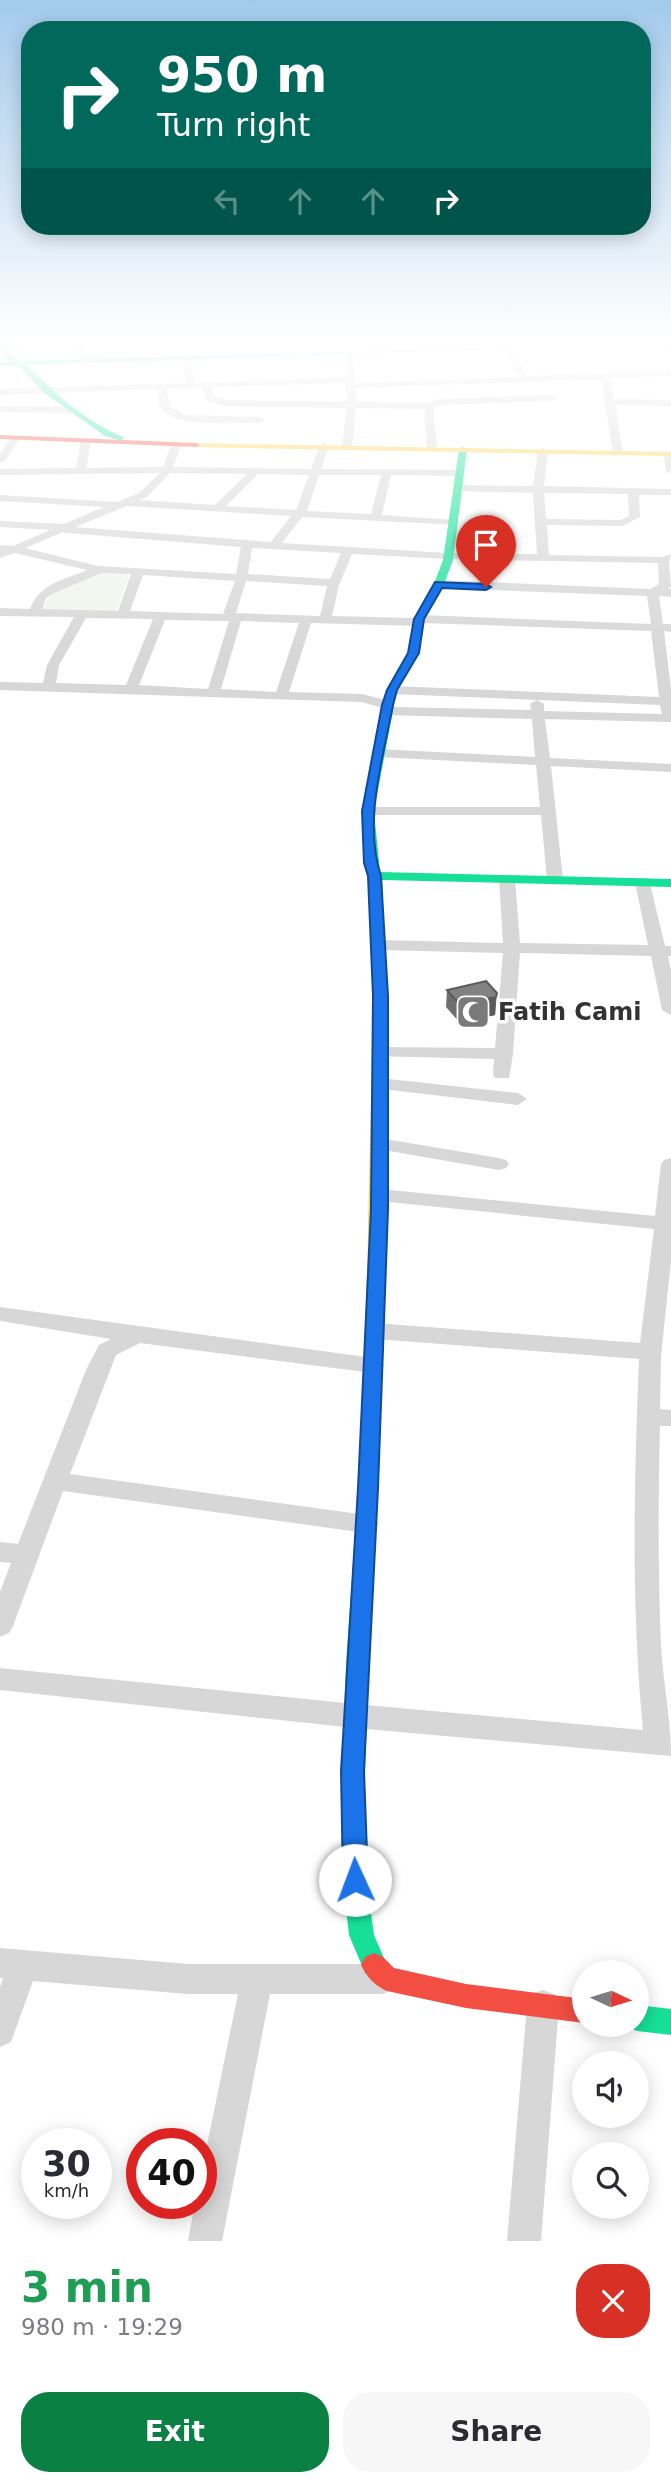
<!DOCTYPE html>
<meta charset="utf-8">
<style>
:root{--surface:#fff;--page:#f7f7f7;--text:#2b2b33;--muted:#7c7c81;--accent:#0b8043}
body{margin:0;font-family:"DejaVu Sans",sans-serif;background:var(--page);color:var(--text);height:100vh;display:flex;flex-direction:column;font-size:26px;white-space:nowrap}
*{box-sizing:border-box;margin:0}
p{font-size:23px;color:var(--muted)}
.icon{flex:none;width:38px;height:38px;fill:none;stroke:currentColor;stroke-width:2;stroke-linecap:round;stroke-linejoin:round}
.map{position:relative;height:2241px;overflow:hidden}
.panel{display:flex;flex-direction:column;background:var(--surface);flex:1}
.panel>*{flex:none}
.top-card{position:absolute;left:21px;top:21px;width:630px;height:214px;border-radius:28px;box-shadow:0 4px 18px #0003;background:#00695c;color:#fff;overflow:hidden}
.needle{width:46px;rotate:94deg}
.fabs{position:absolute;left:572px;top:1960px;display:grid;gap:14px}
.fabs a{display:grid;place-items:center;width:77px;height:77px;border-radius:50%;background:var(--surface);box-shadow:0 4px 18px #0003;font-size:35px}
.speed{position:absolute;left:21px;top:2128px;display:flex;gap:14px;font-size:35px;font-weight:700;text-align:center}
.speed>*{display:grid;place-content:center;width:91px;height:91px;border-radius:50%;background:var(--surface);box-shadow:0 4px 18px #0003;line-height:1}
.speed small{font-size:18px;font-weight:400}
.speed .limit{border:10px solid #d22;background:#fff;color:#111}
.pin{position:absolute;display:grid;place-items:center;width:60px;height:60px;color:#fff;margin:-72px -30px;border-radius:50% 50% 50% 0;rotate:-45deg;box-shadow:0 0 7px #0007}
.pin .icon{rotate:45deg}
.me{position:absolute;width:77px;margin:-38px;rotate:358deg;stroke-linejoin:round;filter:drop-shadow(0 0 5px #0008)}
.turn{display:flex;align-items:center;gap:24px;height:147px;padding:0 21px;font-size:32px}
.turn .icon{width:91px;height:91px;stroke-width:2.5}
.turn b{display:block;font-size:49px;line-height:60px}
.lanes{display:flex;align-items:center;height:66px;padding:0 21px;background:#0003;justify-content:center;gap:35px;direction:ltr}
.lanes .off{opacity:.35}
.round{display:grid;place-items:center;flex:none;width:74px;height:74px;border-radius:28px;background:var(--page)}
.overview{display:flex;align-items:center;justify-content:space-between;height:119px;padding:0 21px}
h1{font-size:42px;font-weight:600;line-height:52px;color:#1e9e55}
.cta{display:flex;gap:14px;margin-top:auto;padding:14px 21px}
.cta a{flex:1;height:80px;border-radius:28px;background:var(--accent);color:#fff;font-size:28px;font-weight:600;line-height:80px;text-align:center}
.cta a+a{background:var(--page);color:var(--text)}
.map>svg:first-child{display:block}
</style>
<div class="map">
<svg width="671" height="2241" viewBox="0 0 671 2241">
<rect width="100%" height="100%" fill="#fff"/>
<path fill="#f1f5ed" d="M100,571l30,2 -14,39 -76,-1 12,-19z"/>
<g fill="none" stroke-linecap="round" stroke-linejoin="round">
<g fill="#d7d7d7" fill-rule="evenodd">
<path d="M79,343h8l-3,12 -4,3 -4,-3z"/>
<path d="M423,343h8l1,1 -4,3z"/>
<path d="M663,343h8v10l-3,-1z"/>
<path d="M508,344l4,3 15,29 144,-6v6l-61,2 4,21 57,1v6l-56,-1 8,48 -5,3 -5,-3 -12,-74 -245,9v14l71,1 11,-4 114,-4 5,3 -5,3 -113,4 -6,2 4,41 -5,3 -5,-3 -3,-39 -68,-1 -4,39 -5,3 -5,-3 5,-39 -123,-2 -17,-6 -5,-12 -36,1 4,18 15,8 75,2 5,3 -5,3c-24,-1 -74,4 -93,-9 -8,-5 -8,-16 -10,-25l-157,6v-6l186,-6 -4,-26 4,-3 4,3 5,26 151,-6 -1,-25 4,-3 4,3 2,31 163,-6 -14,-30zM346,383l1,19 -122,-2 -11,-4 -3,-9z"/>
<path d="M0,406l72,1 5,3 -5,3 -72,-1z"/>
<path d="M12,436l8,2 -16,24 -4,1v-10z"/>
<path d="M86,438l5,3 -5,27 77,-1 8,-22 5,-3 5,3 -8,22 138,2 8,-23 5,-3 5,3 -8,23 139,1 5,3 -5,3 -69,-1 -9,40 72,5 4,1v4l-156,-8 -20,26 166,10 89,1 -4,-61 -74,-2 -5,-3 5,-3 74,1 5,-35 5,-3 5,3 -4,35 127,3v6h-32l1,22 -17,9 -76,-1 2,30 113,2 9,-3 -2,8 2,24 -3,3h3v8l-12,-1 4,28h8v8l-7,-1 7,58v33l-126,-3 5,39 121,6v8l-120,-6 12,114 -8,5 -8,-5 -6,-65h-173l-7,-4 7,-4h172l-4,-42 -158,-8 -7,-4 7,-4 157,8 -3,-38 -146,-4 -7,-4 4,-3 -21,-6 -362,-12v-8l43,1 4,-18 27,-48 -74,-1v-8l30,1c10,-26 34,-29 57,-39l-72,-17 -15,5v-13l13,1 37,-16 -50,-3v-6l64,3 40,-17 -104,-6v-6l117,7 22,-9 21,-20 -160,2v-6l76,-1 5,-27zM170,473l77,1 -32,31 -76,-5 8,-3zM258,474l51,1 -13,35 -70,-4zM319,475h62l-10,39 -64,-3zM544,493l84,1 1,22 -8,4 -75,-1zM127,506l164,10 -20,26 -196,-15zM63,532l4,1 174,14 -5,27 -138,-8 -73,-18zM252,548l89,5 -11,26 -82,-5zM352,554l96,5 210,4 1,21 -9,5 -211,-9 -6,4 6,4 208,8 4,28 -232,-9 -6,3 -81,-2 7,-31zM101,573l30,1 -13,37 -76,-2 4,-11 6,-4zM143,575l92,6 -12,33 -93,-3zM246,581l81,5 -7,30 -84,-3zM86,618l67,1 -27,66 -70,-2 3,-18zM165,620l64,1 -21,68 -69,-4zM241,621l58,2 -23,69 -55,-3zM311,623l107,3 6,-3 227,8 8,66 -267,-11 -7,4 7,4 268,11 2,9 -118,-3v-7l-7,-4 -7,4 1,6 -138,-3v-5l-31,-8 -73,-2z"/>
<path d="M663,451l8,1v22l-5,-3z"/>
<path d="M507,874l8,5 5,64 128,2 -13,-62 8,-5 6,2 16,66h6v10h-3l3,15v44l-9,-5 -11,-54 -131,-3 -7,101 -4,24h-14l-2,-4 1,-15 -120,-3 -3,-4 9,-5 115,1 8,-95 -125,-3 -8,-5 8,-5 125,3 -4,-64z"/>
<path d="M380,1078l138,15 9,6 -9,6 -145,-17 -2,-4 2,-4z"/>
<path d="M379,1138l120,20 7,2 3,4 -3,4 -7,2 -127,-22 -3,-4z"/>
<path d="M671,1158v103l-10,95 -1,53 11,1v16h-11c-2,73 -2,146 1,219 2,37 10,74 10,111l-316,-28 -355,-38v-22l355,36 288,26c-12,-124 -9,-247 -4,-371l-264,-20 -8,-3 -3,-5 3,-5 8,-3 265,20 14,-114 -275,-28 -7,-2 -3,-4 3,-4 7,-2 276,27 6,-52 3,-4z"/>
<path d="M0,1307l381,52 3,6 -3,6 -8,2 -233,-30 -24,12 -46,119 296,41 9,2 3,7 -3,7 -9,2 -303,-42 -50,135 -4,7 -9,4v-45l11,-29 -11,-1v-20l18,2 68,-174 13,-25 12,-6 -111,-18z"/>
<path d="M0,1948l188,16h195l11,5 5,10 -5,10 -11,5h-113l-48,247h-34l7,-38h6v-29l37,-180h-50l-155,-13 -22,61 -11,5v-60l3,-9h-3z"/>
<path d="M543,1990l11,4 5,11 -18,236h-34l20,-236 5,-11z"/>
</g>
<g fill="#16e098" fill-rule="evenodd">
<path d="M58,343l-54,5 7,8 8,5 640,-18 -632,22c27,28 60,58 97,72l-3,4 -16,-5 -62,-44 -21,-23 -5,-3h-17v-4h9l-9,-10v-8z"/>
<path d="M463,447l4,2 -14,111 -9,24 -20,35 -6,34 -21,37 -3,15 -20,106 6,61 291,7v8l-289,-7 5,127 -7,4 -7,-4 -4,-131 -4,-13 -3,-52 20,-106 5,-15 21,-37 6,-34 20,-35 9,-24 16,-111z"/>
<path d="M376,1272l6,2 3,4 -6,186 -11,199 -4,153 3,67 7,52 13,30 -4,8 -9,4 -9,-4 -16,-38 -6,-52 -2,-67 5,-153 14,-199 7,-186 3,-4z"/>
<path d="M637,2005l34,4v26l-34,-4 -9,-4 -1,-2h10z"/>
</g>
<g fill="#ffcf43" fill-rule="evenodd">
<path d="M196,443l475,9v4l-478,-9z"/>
<path d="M380,1003l7,4 -2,271 -3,4h-12l-3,-4 6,-271z"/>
</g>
<g fill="#f24e42" fill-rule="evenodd">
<path d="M0,435l196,8 4,2 -4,2 -196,-8z"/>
<path d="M374,1953l9,4 11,11 72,16 118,15v24l-118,-15 -79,-17c-12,-5 -20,-14 -26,-26l4,-8z"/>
</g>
</g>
<path fill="#6f6f6f" d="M447,990l50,3 -2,22 -35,8 -14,-16z"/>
<path fill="#5a5a5a" d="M496,997l-1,18 -35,8v-18z"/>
<path fill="#818181" stroke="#5a5a5a" stroke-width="2" d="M486,981l11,12 -1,4 -36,8 -13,-15z"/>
<linearGradient id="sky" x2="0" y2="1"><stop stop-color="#a3caec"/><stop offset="0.52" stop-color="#fff"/><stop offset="1" stop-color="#fff" stop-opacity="0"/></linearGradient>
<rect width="671" height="657" fill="url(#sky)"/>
<path fill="#1a73e8" stroke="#114b97" stroke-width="2" d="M435,582l51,2 5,3 -5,3 -44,-2 -18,31 -5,34 -22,37 -4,15c-10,54 -30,117 -12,171l7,120v213l-10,279 -14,283 4,109 -4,8 -9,3 -8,-3 -4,-8 -2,-109 17,-283 13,-279 2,-213 -5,-120 -4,-13 -2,-52 20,-106 5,-15 21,-37 6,-34z"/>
<defs>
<symbol id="mosque-square" viewBox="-11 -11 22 22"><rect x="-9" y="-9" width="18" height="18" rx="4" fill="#7a7a7a" stroke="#fff"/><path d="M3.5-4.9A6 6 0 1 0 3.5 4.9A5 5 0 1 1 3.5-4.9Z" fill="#fff"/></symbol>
</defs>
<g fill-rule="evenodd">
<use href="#mosque-square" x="454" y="993" width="38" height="38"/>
</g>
<g text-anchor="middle" stroke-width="7" stroke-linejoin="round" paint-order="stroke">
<g font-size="24" font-weight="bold" fill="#333" stroke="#fff" text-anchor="start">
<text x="498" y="1020">Fatih Cami</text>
</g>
</g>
</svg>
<div class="fabs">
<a><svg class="needle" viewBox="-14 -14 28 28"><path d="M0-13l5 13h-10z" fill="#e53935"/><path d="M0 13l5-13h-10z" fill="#7c7c81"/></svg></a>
<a><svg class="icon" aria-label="sound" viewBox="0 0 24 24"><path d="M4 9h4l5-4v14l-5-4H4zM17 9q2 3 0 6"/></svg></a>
<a><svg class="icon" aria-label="search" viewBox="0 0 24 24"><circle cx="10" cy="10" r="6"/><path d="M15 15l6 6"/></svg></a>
</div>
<div class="speed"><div>30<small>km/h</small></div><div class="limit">40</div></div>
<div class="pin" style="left:486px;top:587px;background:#d93025"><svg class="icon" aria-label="arrive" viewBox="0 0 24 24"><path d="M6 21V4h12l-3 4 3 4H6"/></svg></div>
<svg class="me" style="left:355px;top:1880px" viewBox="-20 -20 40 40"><circle r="19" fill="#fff"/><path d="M0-13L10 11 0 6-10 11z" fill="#1a73e8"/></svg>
<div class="top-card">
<div class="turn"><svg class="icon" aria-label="right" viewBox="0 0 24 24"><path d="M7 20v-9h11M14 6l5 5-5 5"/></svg><div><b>950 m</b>Turn right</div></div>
<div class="lanes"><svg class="icon off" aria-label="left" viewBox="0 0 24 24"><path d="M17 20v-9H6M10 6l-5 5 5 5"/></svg><svg class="icon off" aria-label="ahead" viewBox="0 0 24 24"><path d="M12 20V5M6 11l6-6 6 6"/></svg><svg class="icon off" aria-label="ahead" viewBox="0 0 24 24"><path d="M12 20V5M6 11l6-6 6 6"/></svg><svg class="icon" aria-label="right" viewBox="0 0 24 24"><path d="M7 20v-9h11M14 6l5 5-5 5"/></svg></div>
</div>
</div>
<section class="panel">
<div class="overview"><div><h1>3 min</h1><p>980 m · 19:29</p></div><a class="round" style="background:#d93025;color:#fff"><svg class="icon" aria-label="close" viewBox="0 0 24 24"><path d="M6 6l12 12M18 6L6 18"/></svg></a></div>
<div class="cta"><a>Exit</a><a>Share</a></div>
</section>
